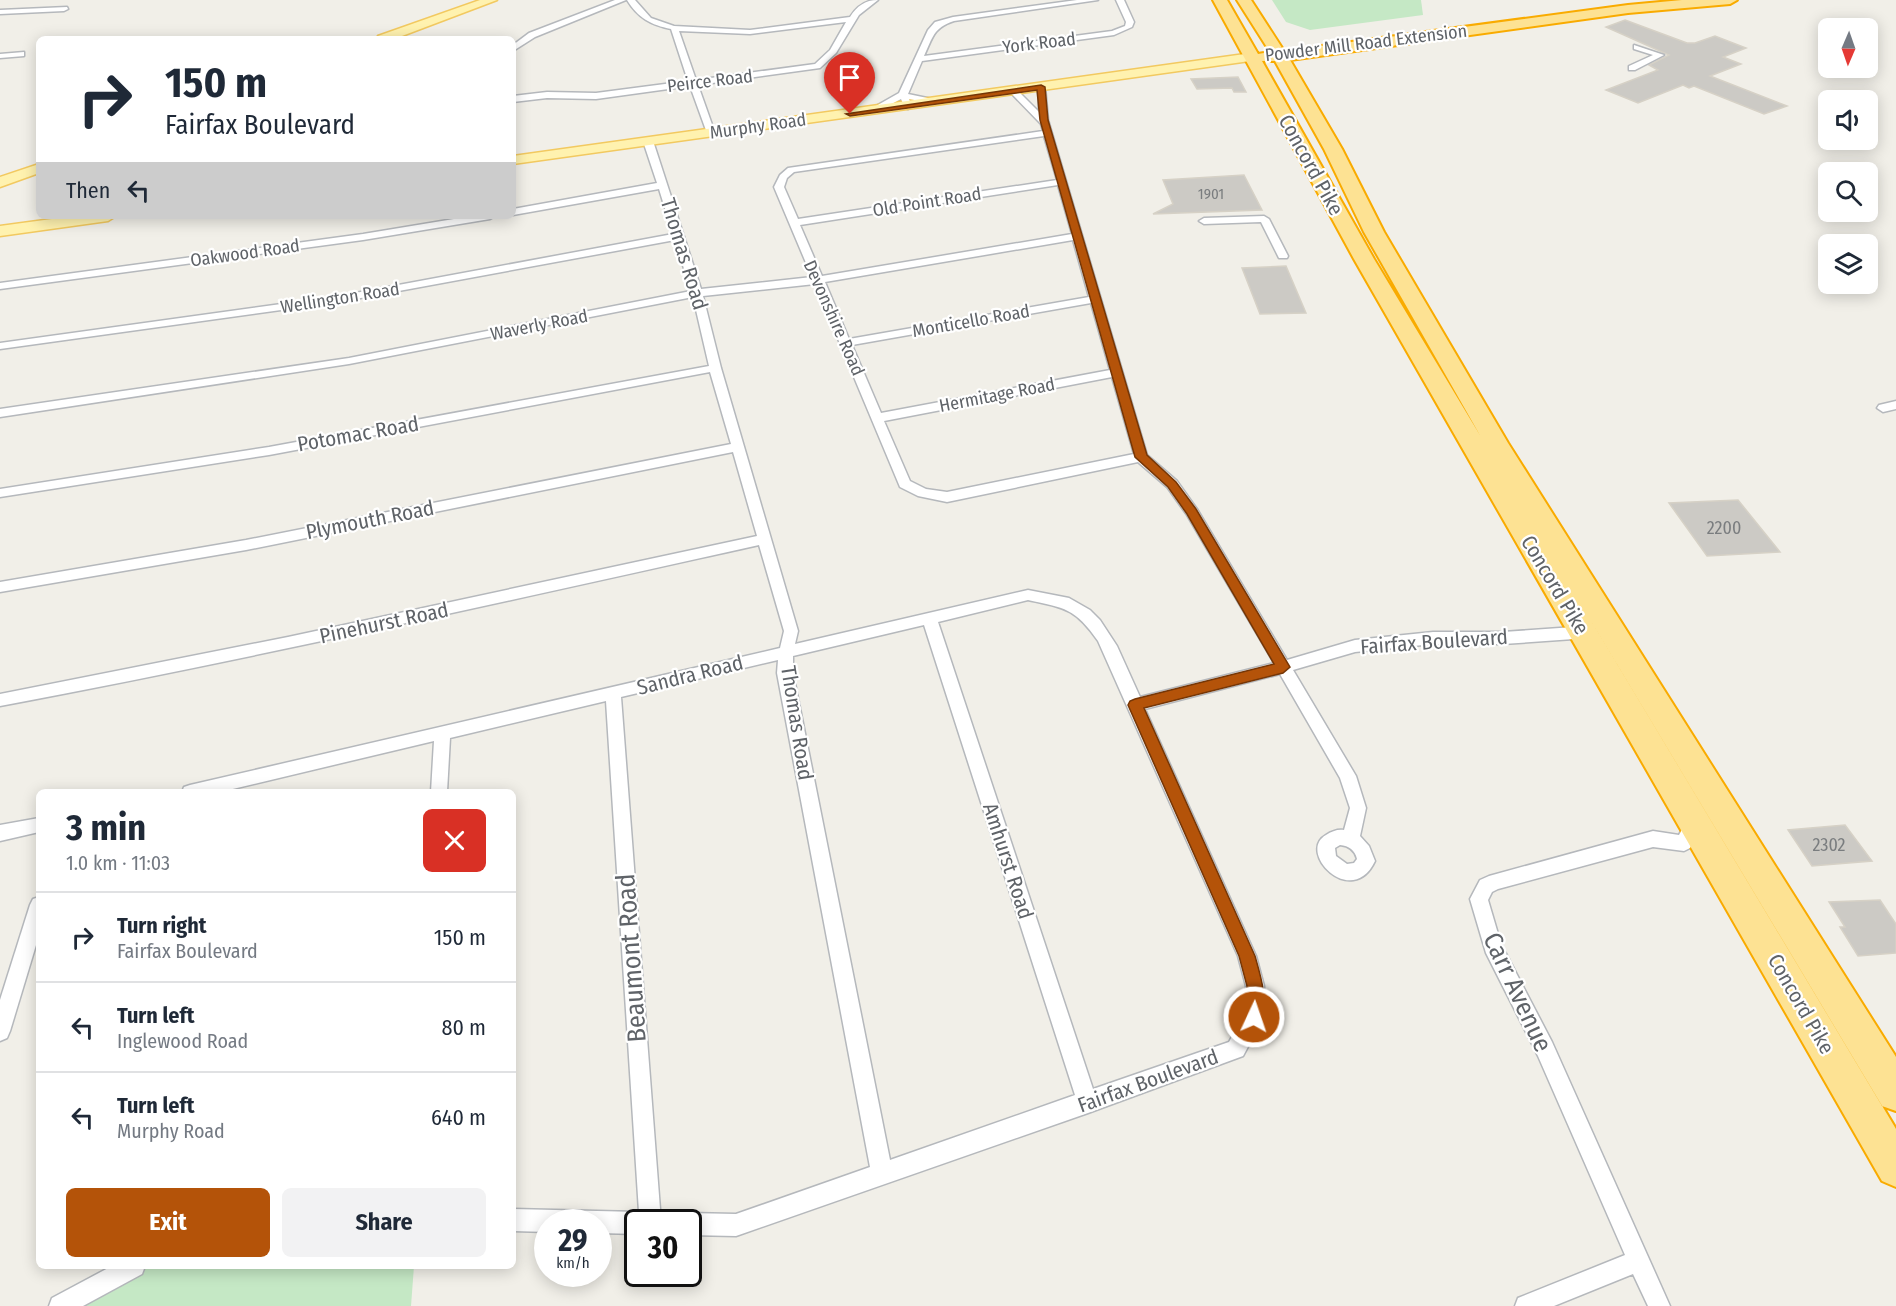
<!DOCTYPE html>
<meta charset="utf-8">
<style>
:root{--surface:#fff;--page:#f2f2f3;--text:#1f2937;--muted:#747a83;--line:#e0e1e3;--accent:#b45309}
body{margin:0;font-family:"Fira Sans Condensed",sans-serif;background:var(--page);color:var(--text);height:100vh;display:flex;flex-direction:column;font-size:22px;white-space:nowrap}
*{box-sizing:border-box;margin:0}
p{font-size:20px;color:var(--muted)}
.icon{flex:none;width:33px;height:33px;fill:none;stroke:currentColor;stroke-width:2;stroke-linecap:round;stroke-linejoin:round}
.map{position:relative;flex:1;overflow:hidden}
.side{position:absolute;left:36px;top:789px;width:480px;height:480px;display:flex;flex-direction:column;background:var(--surface);border-radius:9px;box-shadow:0 3px 15px #0003}
.side>*{flex:none}
.guide{position:absolute;left:36px;top:36px;width:480px;height:183px;border-radius:9px;box-shadow:0 3px 15px #0003;background:#fff;color:var(--text);overflow:hidden}
.needle{width:39px;rotate:182deg}
.fabs{position:absolute;left:1818px;top:18px;display:grid;gap:12px}
.fabs a{display:grid;place-items:center;width:60px;height:60px;border-radius:9px;background:var(--surface);box-shadow:0 3px 15px #0003;font-size:30px}
.speed{position:absolute;left:534px;top:1209px;display:flex;gap:12px;font-size:30px;font-weight:700;text-align:center}
.speed>*{display:grid;place-content:center;width:78px;height:78px;border-radius:50%;background:var(--surface);box-shadow:0 3px 15px #0003;line-height:1}
.speed small{font-size:15px;font-weight:400}
.speed .limit{border:3px solid #111;border-radius:9px;background:#fff;color:#111}
.pin{position:absolute;display:grid;place-items:center;width:51px;height:51px;color:#fff;margin:-62px -26px;border-radius:50% 50% 50% 0;rotate:-45deg;box-shadow:0 0 6px #0007}
.pin .icon{rotate:45deg}
.me{position:absolute;width:66px;margin:-33px;rotate:3deg;stroke-linejoin:round;filter:drop-shadow(0 0 4px #0008)}
.turn{display:flex;align-items:center;gap:21px;height:126px;padding:0 30px;font-size:27px}
.turn .icon{width:78px;height:78px;stroke-width:2.5}
.turn b{display:block;font-size:42px;line-height:51px}
.then{display:flex;align-items:center;height:57px;padding:0 30px;background:#0003;gap:12px;font-size:22px}
.round{display:grid;place-items:center;flex:none;width:63px;height:63px;border-radius:9px;background:var(--page)}
.head{display:flex;align-items:center;justify-content:space-between;height:102px;padding:0 30px}
h1{font-size:36px;font-weight:700;line-height:45px}
.cta{display:flex;gap:12px;margin-top:auto;padding:12px 30px}
.cta a{flex:1;height:69px;border-radius:9px;background:var(--accent);color:#fff;font-size:24px;font-weight:700;line-height:69px;text-align:center}
.cta a+a{background:var(--page);color:var(--text)}
ul{padding:0;list-style:none}
li{display:flex;align-items:center;gap:18px;height:90px;padding:0 30px;border-top:2px solid var(--line)}
li div{flex:1}
li b{display:block;font-size:22px}
li em{font-style:normal}
.map>svg:first-child{display:block}
</style>
<div class="map">
<svg width="1896" height="1306" viewBox="0 0 1896 1306">
<rect width="100%" height="100%" fill="#f1efe8"/>
<g fill="#c5e8c5">
<path d="M1272,0h149l2,15 -113,15 -24,-8z"/>
<path d="M134,1266h280l-3,40h-351z"/>
</g>
<g fill="#cccac5" stroke="#d6d1c6" stroke-width="1.5">
<path d="M1625,20l62,23h8l20,-7 31,12 -23,9 18,7 -31,12 77,30 -23,8 -70,-28 -5,2 -6,-3 -45,18 -32,-13 52,-20 -9,-5 20,-10 -63,-28z"/>
<path d="M1238,77l8,15h-12l-2,-4 -35,1 -6,-10z"/>
<path d="M1244,175l18,35 -109,4 20,-10 -10,-24z"/>
<path d="M1286,266l20,47 -46,1 -18,-46z"/>
<path d="M1738,500l42,52 -73,4 -38,-53z"/>
<path d="M1845,825l27,36 -60,5 -24,-36z"/>
<path d="M1880,900l16,24v29l-38,3 -18,-29h5l-16,-25z"/>
</g>
<g fill="none" stroke-linecap="round" stroke-linejoin="round">
<defs>
<g id="street">
<path d="M615,0h11l-91,37 -22,14v-6l16,-12z"/>
<path d="M627,0h8l16,18 23,8 76,4 100,-13c7,-11 15,-17 28,-17l-19,15 -23,38 -16,15 -122,17 17,48 -1,2 -7,-2 -17,-47 -94,13 -49,-1 -34,4v-6l34,-4 49,1 92,-12 -17,-52c-20,-4 -33,-11 -44,-29zM846,22l-16,28 -15,14 -119,16 -17,-49 71,3z"/>
<path d="M1077,0h21l-144,21c-21,7 -21,16 -30,35l188,-25 13,-5 1,-4 -10,-22h8l10,22 -2,5 -18,8 -192,26 -14,33 29,6v4l-28,-5 3,7 -4,3 -3,-1 -4,-9 -25,13 -7,-2 30,-17 29,-63 7,-8 18,-5z"/>
<path d="M67,7l1,2 -4,2 -64,3v-4z"/>
<path d="M1634,45l30,10 -29,15h-6v-4l24,-11 -19,-6z"/>
<path d="M24,52v4l-24,2v-4z"/>
<path d="M1038,85l7,2 3,33 99,335 30,26 20,28 90,151 68,-20 78,-8h70l85,-6 5,2 2,4 -2,4 -5,2 -85,6h-70l-78,8 -62,18 63,106 10,32 -6,28 9,10 6,15c-23,49 -79,-9 -49,-26 6,-4 12,-6 18,-5l6,-22 -10,-30 -60,-104 -135,35 111,247 8,30v31l-21,39 -155,57 -352,123 -48,-1v-13h-10l2,-6 8,-3 48,1 134,-47 -93,-494 1,-13 -157,37 40,525h-23v12l-40,-1v-11h-50v10l-35,-1v-22l126,3 -33,-511 -156,37 -3,54h-16l3,-51 -214,51h-38l2,-5 6,-2 590,-137 4,-17 -25,-86c-252,56 -505,113 -759,161v-12l288,-57 469,-101 -24,-84 -487,98 -246,42v-10l246,-42 485,-96 -21,-72 -441,83 -269,42v-8l269,-42 440,-81 -16,-69 -344,67 -349,53v-8l349,-51 342,-67 -16,-51 -336,62 -339,47v-6l339,-47 334,-62 -14,-45 -146,26v-6l144,-26 -14,-42 5,-3 5,3 48,148 111,-12 -38,-90 6,-12 8,-7 255,-37 -2,-7 -32,-33 7,-2 23,23zM1044,136l13,44 -259,39 -14,-32 3,-9 7,-6zM1058,185l14,49 -250,42 -22,-51zM1073,240l16,57 -240,42 -24,-57zM815,284l85,203 18,9 29,6 191,-40 29,25 20,28 87,148 -134,34 -23,-51 -17,-26 -10,-10 -21,-12 -41,-8 -233,54 3,-13 -77,-263 -18,-72zM1091,303l19,67 -229,43 -29,-68zM1112,377l22,77 -187,38 -21,-3 -16,-8 -26,-60zM1028,600c37,8 47,8 70,41l140,315 8,30 -2,29 -15,27 -136,47 -155,-467zM924,625l151,470 -185,65 -97,-487v-17zM1340,845c9,1 15,5 17,14l-3,4 -7,1 -11,-8 -1,-8z"/>
<path d="M472,216h23l-5,3 -127,21 -363,49v-6l363,-49z"/>
<path d="M1264,216l5,3 19,37 -1,2h-8l-18,-36 -57,2 -5,-3 5,-3z"/>
<path d="M1896,401v8l-13,3 -6,-4 2,-3z"/>
<path d="M1695,814l6,2 2,5 -13,27 -6,3 -31,-4 -155,42 -6,3 -4,8 13,44 51,98 118,264h-22l-15,-32 -79,32h-39l3,-8 107,-43 -87,-199 -52,-103 -16,-54 10,-19 9,-4 164,-45 26,4 10,-19z"/>
<path d="M39,818v14l-39,9v-16z"/>
<path d="M39,897v38l-29,96 -3,7 -7,3v-41l30,-95 3,-6z"/>
<path d="M112,1266h33l-3,8 -59,32h-34l3,-8z"/>
</g>
<g id="primary">
<path d="M480,0h17l-103,39h-18l2,-3z"/>
<path d="M1252,53l5,1 1,3 -1,3 -744,104v-8z"/>
<path d="M39,164v9l-39,14v-10z"/>
<path d="M74,216h42l-8,5 -108,15v-10z"/>
</g>
<path id="highway" d="M1213,0h14l31,54 12,-2 -33,-52h14l33,51 344,-46 54,-5h55l-7,4 -102,9 -338,47 52,89 42,83 124,211 388,614v54l-14,-5 -322,-537 336,560v58l-14,-6 -528,-922zM1262,61h13l49,88 40,83 117,205 -107,-178z"/>
</defs>
<use href="#street" stroke="#b5b8bc" stroke-width="3"/>
<use href="#primary" stroke="#f2c960" stroke-width="3"/>
<use href="#highway" stroke="#f9ab00" stroke-width="4"/>
<use href="#street" fill="#fff" fill-rule="evenodd"/>
<use href="#primary" fill="#fff2af" fill-rule="evenodd"/>
<use href="#highway" fill="#fde293" fill-rule="evenodd"/>
</g>
<path fill="#b45309" stroke="#753606" stroke-width="1.5" d="M1041,85l4,2 3,33 99,335 29,27 20,27 94,158 -7,6 -139,35 111,248c6,21 14,46 5,68l-6,2 -6,-2 -3,-7 2,-31 -8,-30 -111,-251 2,-4 5,-2 139,-35 -87,-150 -19,-27 -33,-30 -95,-337 -3,-30 -187,26 -4,-2z"/>
<g text-anchor="middle" stroke-width="4.5" stroke-linejoin="round" paint-order="stroke">
<g font-size="15" fill="#7a7d7f">
<text x="1211" y="199">1901</text>
</g>
<g font-size="18" fill="#5f6368" stroke="#fff">
<text transform="translate(1039 43) rotate(-7)" y="6">York Road</text>
<text transform="translate(1366 43) rotate(-7)" y="6">Powder Mill Road Extension</text>
<text transform="translate(710 81) rotate(-7)" y="6">Peirce Road</text>
<text transform="translate(758 126) rotate(-8)" y="6">Murphy Road</text>
<text transform="translate(927 202) rotate(-9)" y="6">Old Point Road</text>
<text transform="translate(245 253) rotate(-8)" y="6">Oakwood Road</text>
<text transform="translate(340 298) rotate(-9)" y="6">Wellington Road</text>
<text transform="translate(834 318) rotate(66)" y="6">Devonshire Road</text>
<text transform="translate(971 321) rotate(-10)" y="6">Monticello Road</text>
<text transform="translate(539 325) rotate(-11)" y="6">Waverly Road</text>
<text transform="translate(997 395) rotate(-11)" y="6">Hermitage Road</text>
</g>
<g font-size="18" fill="#7a7d7f">
<text x="1724" y="534">2200</text>
<text x="1829" y="851">2302</text>
</g>
<g font-size="21" fill="#5f6368" stroke="#fff">
<text transform="translate(1311 165) rotate(61)" y="7">Concord Pike</text>
<text transform="translate(684 254) rotate(73)" y="7">Thomas Road</text>
<text transform="translate(358 434) rotate(-10)" y="7">Potomac Road</text>
<text transform="translate(370 520) rotate(-11)" y="7">Plymouth Road</text>
<text transform="translate(1555 585) rotate(59)" y="7">Concord Pike</text>
<text transform="translate(384 623) rotate(-12)" y="7">Pinehurst Road</text>
<text transform="translate(1434 642) rotate(-4)" y="7">Fairfax Boulevard</text>
<text transform="translate(690 675) rotate(-14)" y="7">Sandra Road</text>
<text transform="translate(797 723) rotate(81)" y="7">Thomas Road</text>
<text transform="translate(1008 861) rotate(72)" y="7">Amhurst Road</text>
<text transform="translate(1801 1004) rotate(60)" y="7">Concord Pike</text>
<text transform="translate(1148 1081) rotate(-20)" y="7">Fairfax Boulevard</text>
</g>
<g font-size="26" fill="#5f6368" stroke="#fff">
<text transform="translate(631 958) rotate(-94)" y="9">Beaumont Road</text>
<text transform="translate(1518 992) rotate(65)" y="9">Carr Avenue</text>
</g>
</g>
</svg>
<div class="fabs">
<a><svg class="needle" viewBox="-14 -14 28 28"><path d="M0-13l5 13h-10z" fill="#e53935"/><path d="M0 13l5-13h-10z" fill="#747a83"/></svg></a>
<a><svg class="icon" aria-label="sound" viewBox="0 0 24 24"><path d="M4 9h4l5-4v14l-5-4H4zM17 9q2 3 0 6"/></svg></a>
<a><svg class="icon" aria-label="search" viewBox="0 0 24 24"><circle cx="10" cy="10" r="6"/><path d="M15 15l6 6"/></svg></a>
<a><svg class="icon" aria-label="layers" viewBox="0 0 24 24"><path d="M12 4l9 5-9 5-9-5zM3 14l9 5 9-5"/></svg></a>
</div>
<div class="speed"><div>29<small>km/h</small></div><div class="limit">30</div></div>
<div class="pin" style="left:850px;top:114px;background:#d93025"><svg class="icon" aria-label="arrive" viewBox="0 0 24 24"><path d="M6 21V4h12l-3 4 3 4H6"/></svg></div>
<svg class="me" style="left:1254px;top:1017px" viewBox="-20 -20 40 40"><circle r="17" fill="#b45309" stroke="#fff" stroke-width="3"/><path d="M0-11L8 9 0 5-8 9z" fill="#fff"/></svg>
<div class="guide">
<div class="turn"><svg class="icon" aria-label="right" viewBox="0 0 24 24"><path d="M7 20v-9h11M14 6l5 5-5 5"/></svg><div><b>150 m</b>Fairfax Boulevard</div></div>
<div class="then">Then<svg class="icon" aria-label="left" viewBox="0 0 24 24"><path d="M17 20v-9H6M10 6l-5 5 5 5"/></svg></div>
</div>
<section class="side">
<div class="head"><div><h1>3 min</h1><p>1.0 km · 11:03</p></div><a class="round" style="background:#d93025;color:#fff"><svg class="icon" aria-label="close" viewBox="0 0 24 24"><path d="M6 6l12 12M18 6L6 18"/></svg></a></div>
<ul>
<li><svg class="icon" aria-label="right" viewBox="0 0 24 24"><path d="M7 20v-9h11M14 6l5 5-5 5"/></svg><div><b>Turn right</b><p>Fairfax Boulevard</p></div><em>150 m</em></li>
<li><svg class="icon" aria-label="left" viewBox="0 0 24 24"><path d="M17 20v-9H6M10 6l-5 5 5 5"/></svg><div><b>Turn left</b><p>Inglewood Road</p></div><em>80 m</em></li>
<li><svg class="icon" aria-label="left" viewBox="0 0 24 24"><path d="M17 20v-9H6M10 6l-5 5 5 5"/></svg><div><b>Turn left</b><p>Murphy Road</p></div><em>640 m</em></li>
</ul>
<div class="cta"><a>Exit</a><a>Share</a></div>
</section>
</div>
